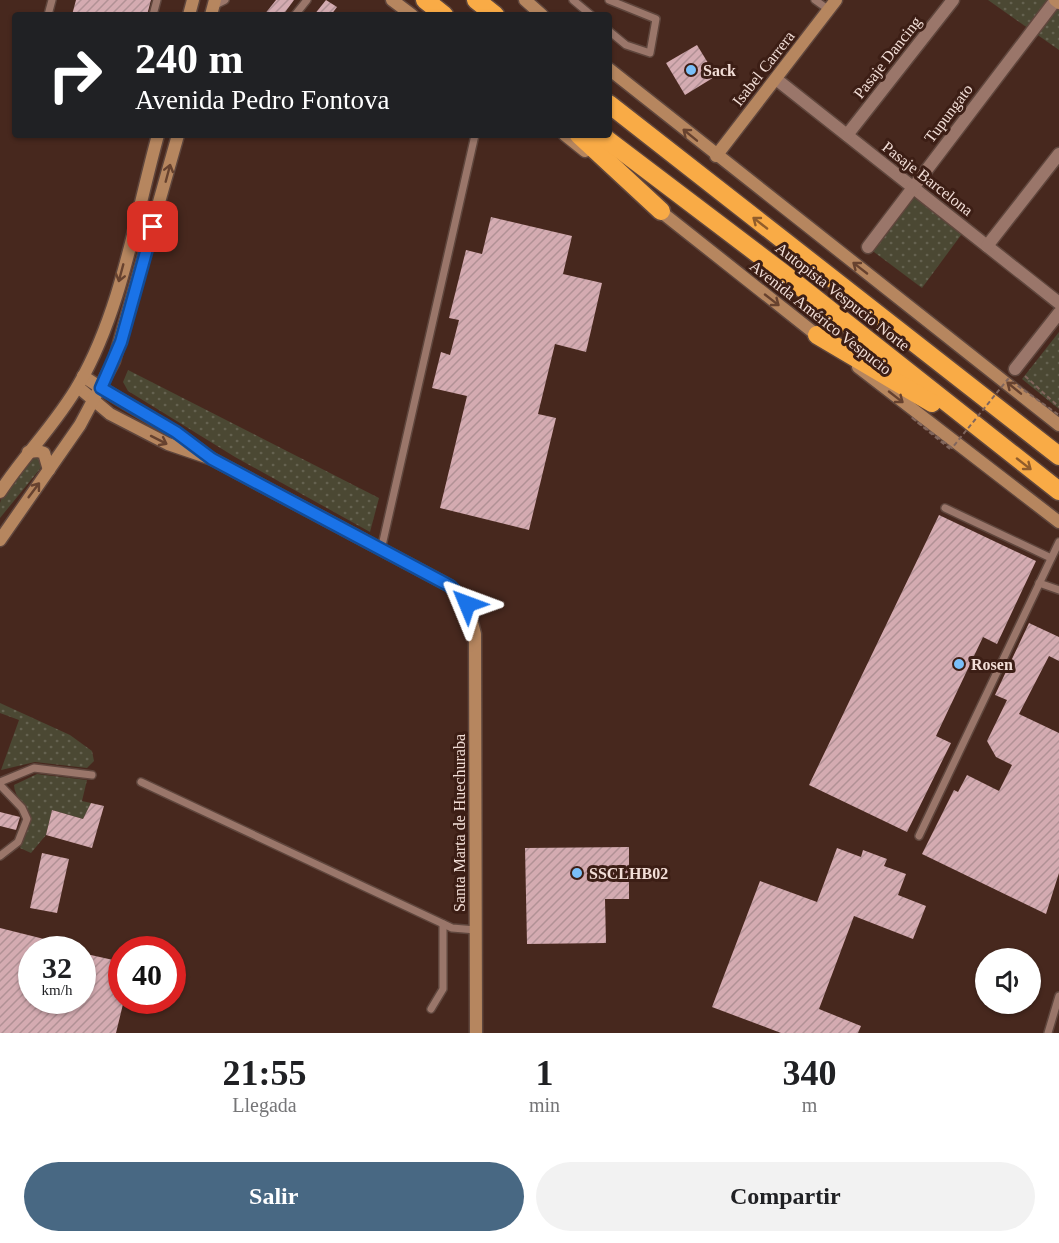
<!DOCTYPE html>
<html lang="es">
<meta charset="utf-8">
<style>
:root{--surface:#fff;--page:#f2f2f2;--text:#202124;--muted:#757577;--accent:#486883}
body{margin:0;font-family:"Times New Roman",serif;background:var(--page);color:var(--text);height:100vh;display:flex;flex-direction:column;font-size:22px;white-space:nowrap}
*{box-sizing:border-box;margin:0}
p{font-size:20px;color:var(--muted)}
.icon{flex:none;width:33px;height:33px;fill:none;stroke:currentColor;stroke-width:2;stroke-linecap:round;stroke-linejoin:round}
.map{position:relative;height:1033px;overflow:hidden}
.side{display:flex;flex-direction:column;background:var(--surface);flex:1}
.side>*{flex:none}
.hud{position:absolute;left:12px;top:12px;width:600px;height:126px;border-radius:6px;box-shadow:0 2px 4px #0004;background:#202124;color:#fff;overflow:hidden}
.tools{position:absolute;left:975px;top:948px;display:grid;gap:12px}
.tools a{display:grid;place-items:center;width:66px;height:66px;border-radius:50%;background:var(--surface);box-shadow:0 2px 4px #0004;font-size:30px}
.speed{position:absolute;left:18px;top:936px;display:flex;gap:12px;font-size:30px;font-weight:700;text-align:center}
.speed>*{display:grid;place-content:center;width:78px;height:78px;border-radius:50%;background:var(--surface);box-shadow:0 2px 4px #0004;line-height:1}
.speed small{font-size:15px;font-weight:400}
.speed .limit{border:9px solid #d22;background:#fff;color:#111}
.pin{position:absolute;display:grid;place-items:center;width:51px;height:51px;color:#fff;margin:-26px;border-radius:12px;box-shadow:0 3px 9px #0006}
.me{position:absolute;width:66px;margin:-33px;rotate:314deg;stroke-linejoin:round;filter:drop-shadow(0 0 4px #0008)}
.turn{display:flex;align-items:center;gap:21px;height:126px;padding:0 24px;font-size:27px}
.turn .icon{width:78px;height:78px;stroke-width:2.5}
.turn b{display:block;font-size:42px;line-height:51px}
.eta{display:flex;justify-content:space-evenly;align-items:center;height:102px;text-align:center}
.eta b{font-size:36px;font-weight:700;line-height:42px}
.cta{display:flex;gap:12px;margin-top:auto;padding:12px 24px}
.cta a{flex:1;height:69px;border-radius:36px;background:var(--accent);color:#fff;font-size:24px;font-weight:700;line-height:69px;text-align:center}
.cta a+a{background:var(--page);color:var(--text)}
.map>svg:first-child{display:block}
</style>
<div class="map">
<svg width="1059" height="1033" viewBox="0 0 1059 1033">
<defs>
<pattern id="green-dots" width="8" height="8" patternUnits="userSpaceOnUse" patternTransform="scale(1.5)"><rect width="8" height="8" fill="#4b4833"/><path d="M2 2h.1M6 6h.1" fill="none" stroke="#656250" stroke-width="1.8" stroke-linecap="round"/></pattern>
<pattern id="building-hatch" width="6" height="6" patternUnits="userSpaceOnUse" patternTransform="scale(1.5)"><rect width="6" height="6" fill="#d4abb1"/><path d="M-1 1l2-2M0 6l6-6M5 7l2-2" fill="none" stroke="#b19195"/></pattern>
</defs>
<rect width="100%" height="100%" fill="#47281e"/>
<g fill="url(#green-dots)">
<path d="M988,0h58l13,9v41z"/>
<path d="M913,193l51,38 -42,57 -52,-39z"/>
<path d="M1059,332v77l-37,-30z"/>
<path d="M128,370l251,128 -9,34 -135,-75 -107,-66 -5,-9z"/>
<path d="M40,456l4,8 -44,54c0,-4 0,-10 0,-15 3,-13 27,-45 40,-47z"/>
<path d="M0,703l70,32 22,16 2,10 -7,7 -52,-6 -34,8 18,-50 -19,-7z"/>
<path d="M37,774l50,6 -5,21 9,2 -8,16 -31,-9 -6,25 -15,18 -11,-5 11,-28c-4,-11 -17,-24 -17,-35z"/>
</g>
<g fill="url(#building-hatch)">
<path d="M76,0h75l-4,15h-75z"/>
<path d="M276,0h18l-11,15h-19z"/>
<path d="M326,0l11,7 -6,8h-17z"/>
<path d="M697,45l19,31 -31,19 -19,-32z"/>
<path d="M491,217l81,19 -9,38 39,9 -16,69 -31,-8 -17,70 18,4 -27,112 -89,-22 27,-112 -35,-8 9,-36 9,3 9,-35 -10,-2 17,-68 16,4z"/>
<path d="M939,515l97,46 -39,83 -14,-7 -47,99 15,7 -44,89 -98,-47z"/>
<path d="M1029,623l30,14v24l-10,-5 -30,58 40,19v140l-13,41 -124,-60 32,-64 4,2 9,-17 32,16 13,-26 -16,-8 -9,-16 20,-41 -12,-5z"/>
<path d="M91,803l13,3 -12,42 -46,-13 6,-25 31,9z"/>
<path d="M0,812l20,5 -4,13 -16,-4z"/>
<path d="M629,847v52h-24l1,44 -79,1 -2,-96z"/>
<path d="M837,848l24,9 2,-7 24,9 -3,7 22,8 -8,21 28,11 -13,33 -59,-23 -35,93 42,17 -3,7h-77l-69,-26 48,-126 57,21z"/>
<path d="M42,853l27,6 -12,54 -27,-5z"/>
<path d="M0,928l72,18v4h-40v50h50v-47l40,9v38h2l-8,33h-116z"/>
</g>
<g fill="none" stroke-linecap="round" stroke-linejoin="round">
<defs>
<g id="lane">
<path d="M573,0l18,15"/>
<path d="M609,0l47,19 -6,34 -24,-8 -17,-14"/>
<path d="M815,0l14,10"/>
<path d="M213,6l12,-6"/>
<path d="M48,15l4,-15"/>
<path d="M153,15l4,-15"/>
<path d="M295,15l12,-15"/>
<path d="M945,508l106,50"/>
<path d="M381,550l94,-415"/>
<path d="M1039,583l20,7"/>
<path d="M0,782l34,-14 58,7"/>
<path d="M141,782l311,146 24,2"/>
<path d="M0,785l22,23 5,11 -9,23 -18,14"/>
<path d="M919,836l140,-294"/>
<path d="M431,1009l12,-20v-65"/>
<path d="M1048,1033l11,-37"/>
</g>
<g id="street">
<path d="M776,79l283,224"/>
<path d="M847,135l106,-135"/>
<path d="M987,246l72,-92"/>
<path d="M868,247l187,-246"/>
<path d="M1015,369l44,-56"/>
</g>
<g id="secondary">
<path d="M392,0l20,15"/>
<path d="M525,0l17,15"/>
<path d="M1055,0l4,3"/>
<path d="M189,15l4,-15"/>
<path d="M211,15l4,-15"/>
<path d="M609,69l450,356"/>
<path d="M565,135l20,16"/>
<path d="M716,156l120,-156"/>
<path d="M655,207l168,133"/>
<path d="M858,367l201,155"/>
<path d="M83,376c39,27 81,47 118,75"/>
<path d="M78,387l32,27 58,30 44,15 238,127 17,18 8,30 1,399"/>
<path d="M28,452l10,-1 6,2 5,17"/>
<path d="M0,492c24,-37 57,-69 79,-108 43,-75 56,-166 79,-249"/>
<path d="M0,540l80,-115 34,-64 64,-226"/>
</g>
<g id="highway">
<path d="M425,0l19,15"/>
<path d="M476,0l19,15"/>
<path d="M609,104l450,352"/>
<path d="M579,135l82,76"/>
<path d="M601,135l182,138 276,218"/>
<path d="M817,335l115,68"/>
</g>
</defs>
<use href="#lane" stroke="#5f463d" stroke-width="10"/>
<use href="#street" stroke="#5f463d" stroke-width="15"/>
<use href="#secondary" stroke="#5f463d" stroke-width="15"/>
<use href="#highway" stroke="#5f463d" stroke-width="21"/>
<path stroke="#81665d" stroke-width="2" stroke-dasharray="4.5 3" stroke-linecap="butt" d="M1025,376l34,31"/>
<use href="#lane" stroke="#9a766a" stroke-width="7"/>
<use href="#street" stroke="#9a766a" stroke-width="12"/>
<use href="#secondary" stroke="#b6865f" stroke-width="12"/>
<use href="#highway" stroke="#f9ab46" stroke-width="18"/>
<path stroke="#81665d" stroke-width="2" stroke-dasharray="4.5 3" stroke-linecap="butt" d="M950,449l-39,-32 41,31 56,-69 51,36"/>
</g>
<defs><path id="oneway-shaft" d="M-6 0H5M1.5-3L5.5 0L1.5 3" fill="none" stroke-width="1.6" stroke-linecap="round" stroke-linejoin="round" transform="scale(1.5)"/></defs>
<g stroke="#67422f">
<use href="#oneway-shaft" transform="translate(690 135) rotate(-141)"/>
<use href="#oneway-shaft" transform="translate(168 173) rotate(-75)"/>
<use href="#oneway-shaft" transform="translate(860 268) rotate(-142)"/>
<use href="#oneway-shaft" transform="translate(121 273) rotate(105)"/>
<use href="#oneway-shaft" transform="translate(772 300) rotate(38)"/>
<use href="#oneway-shaft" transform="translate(1014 388) rotate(-141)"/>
<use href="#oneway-shaft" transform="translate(896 397) rotate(38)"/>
<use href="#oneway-shaft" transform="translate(159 440) rotate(27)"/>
<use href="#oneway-shaft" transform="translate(34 490) rotate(-53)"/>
</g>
<g stroke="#915d2b">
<use href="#oneway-shaft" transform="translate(760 223) rotate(-142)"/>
<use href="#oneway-shaft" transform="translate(1024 464) rotate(38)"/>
</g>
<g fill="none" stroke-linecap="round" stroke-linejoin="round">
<defs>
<path id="route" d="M153,227l-32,115 -20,46 75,44 36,27 238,127 17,18"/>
</defs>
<use href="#route" stroke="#114b97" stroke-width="15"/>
<use href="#route" stroke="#1a73e8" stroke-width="10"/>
</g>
<g fill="#79bff8" stroke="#3c1e15" stroke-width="2">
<circle cx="691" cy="70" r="6"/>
<circle cx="959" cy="664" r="6"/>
<circle cx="577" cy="873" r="6"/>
</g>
<g text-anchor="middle" stroke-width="6" stroke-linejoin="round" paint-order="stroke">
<g font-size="16" fill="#f2ded7" stroke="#3c1e15">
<text transform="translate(887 57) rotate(-52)" y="6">Pasaje Dancing</text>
<text transform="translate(763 68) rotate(-52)" y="6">Isabel Carrera</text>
<text transform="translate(948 113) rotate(-53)" y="6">Tupungato</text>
<text transform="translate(928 178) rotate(38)" y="6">Pasaje Barcelona</text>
<text transform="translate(843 296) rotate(38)" y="6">Autopista Vespucio Norte</text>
<text transform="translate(821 317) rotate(38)" y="6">Avenida Américo Vespucio</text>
<text transform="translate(459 823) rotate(-90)" y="6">Santa Marta de Huechuraba</text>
</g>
<g font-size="16" font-weight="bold" fill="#f2ded7" stroke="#3c1e15" text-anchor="start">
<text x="703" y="76">Sack</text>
<text x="971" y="670">Rosen</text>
<text x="589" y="879">SSCLHB02</text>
</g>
</g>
</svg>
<div class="tools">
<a><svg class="icon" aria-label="sound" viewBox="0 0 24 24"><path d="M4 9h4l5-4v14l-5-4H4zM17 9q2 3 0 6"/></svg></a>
</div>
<div class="speed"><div>32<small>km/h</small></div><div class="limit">40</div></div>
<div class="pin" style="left:153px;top:227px;background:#d93025"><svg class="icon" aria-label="arrive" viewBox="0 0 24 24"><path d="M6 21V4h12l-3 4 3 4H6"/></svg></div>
<svg class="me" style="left:467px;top:604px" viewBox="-20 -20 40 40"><path d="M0-17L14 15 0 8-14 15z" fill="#1a73e8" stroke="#fff" stroke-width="4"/></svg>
<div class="hud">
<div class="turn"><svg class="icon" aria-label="right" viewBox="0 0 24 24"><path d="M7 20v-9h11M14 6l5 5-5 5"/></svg><div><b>240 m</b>Avenida Pedro Fontova</div></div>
</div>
</div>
<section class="side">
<div class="eta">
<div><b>21:55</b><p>Llegada</p></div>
<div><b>1</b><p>min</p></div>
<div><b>340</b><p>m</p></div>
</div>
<div class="cta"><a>Salir</a><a>Compartir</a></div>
</section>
